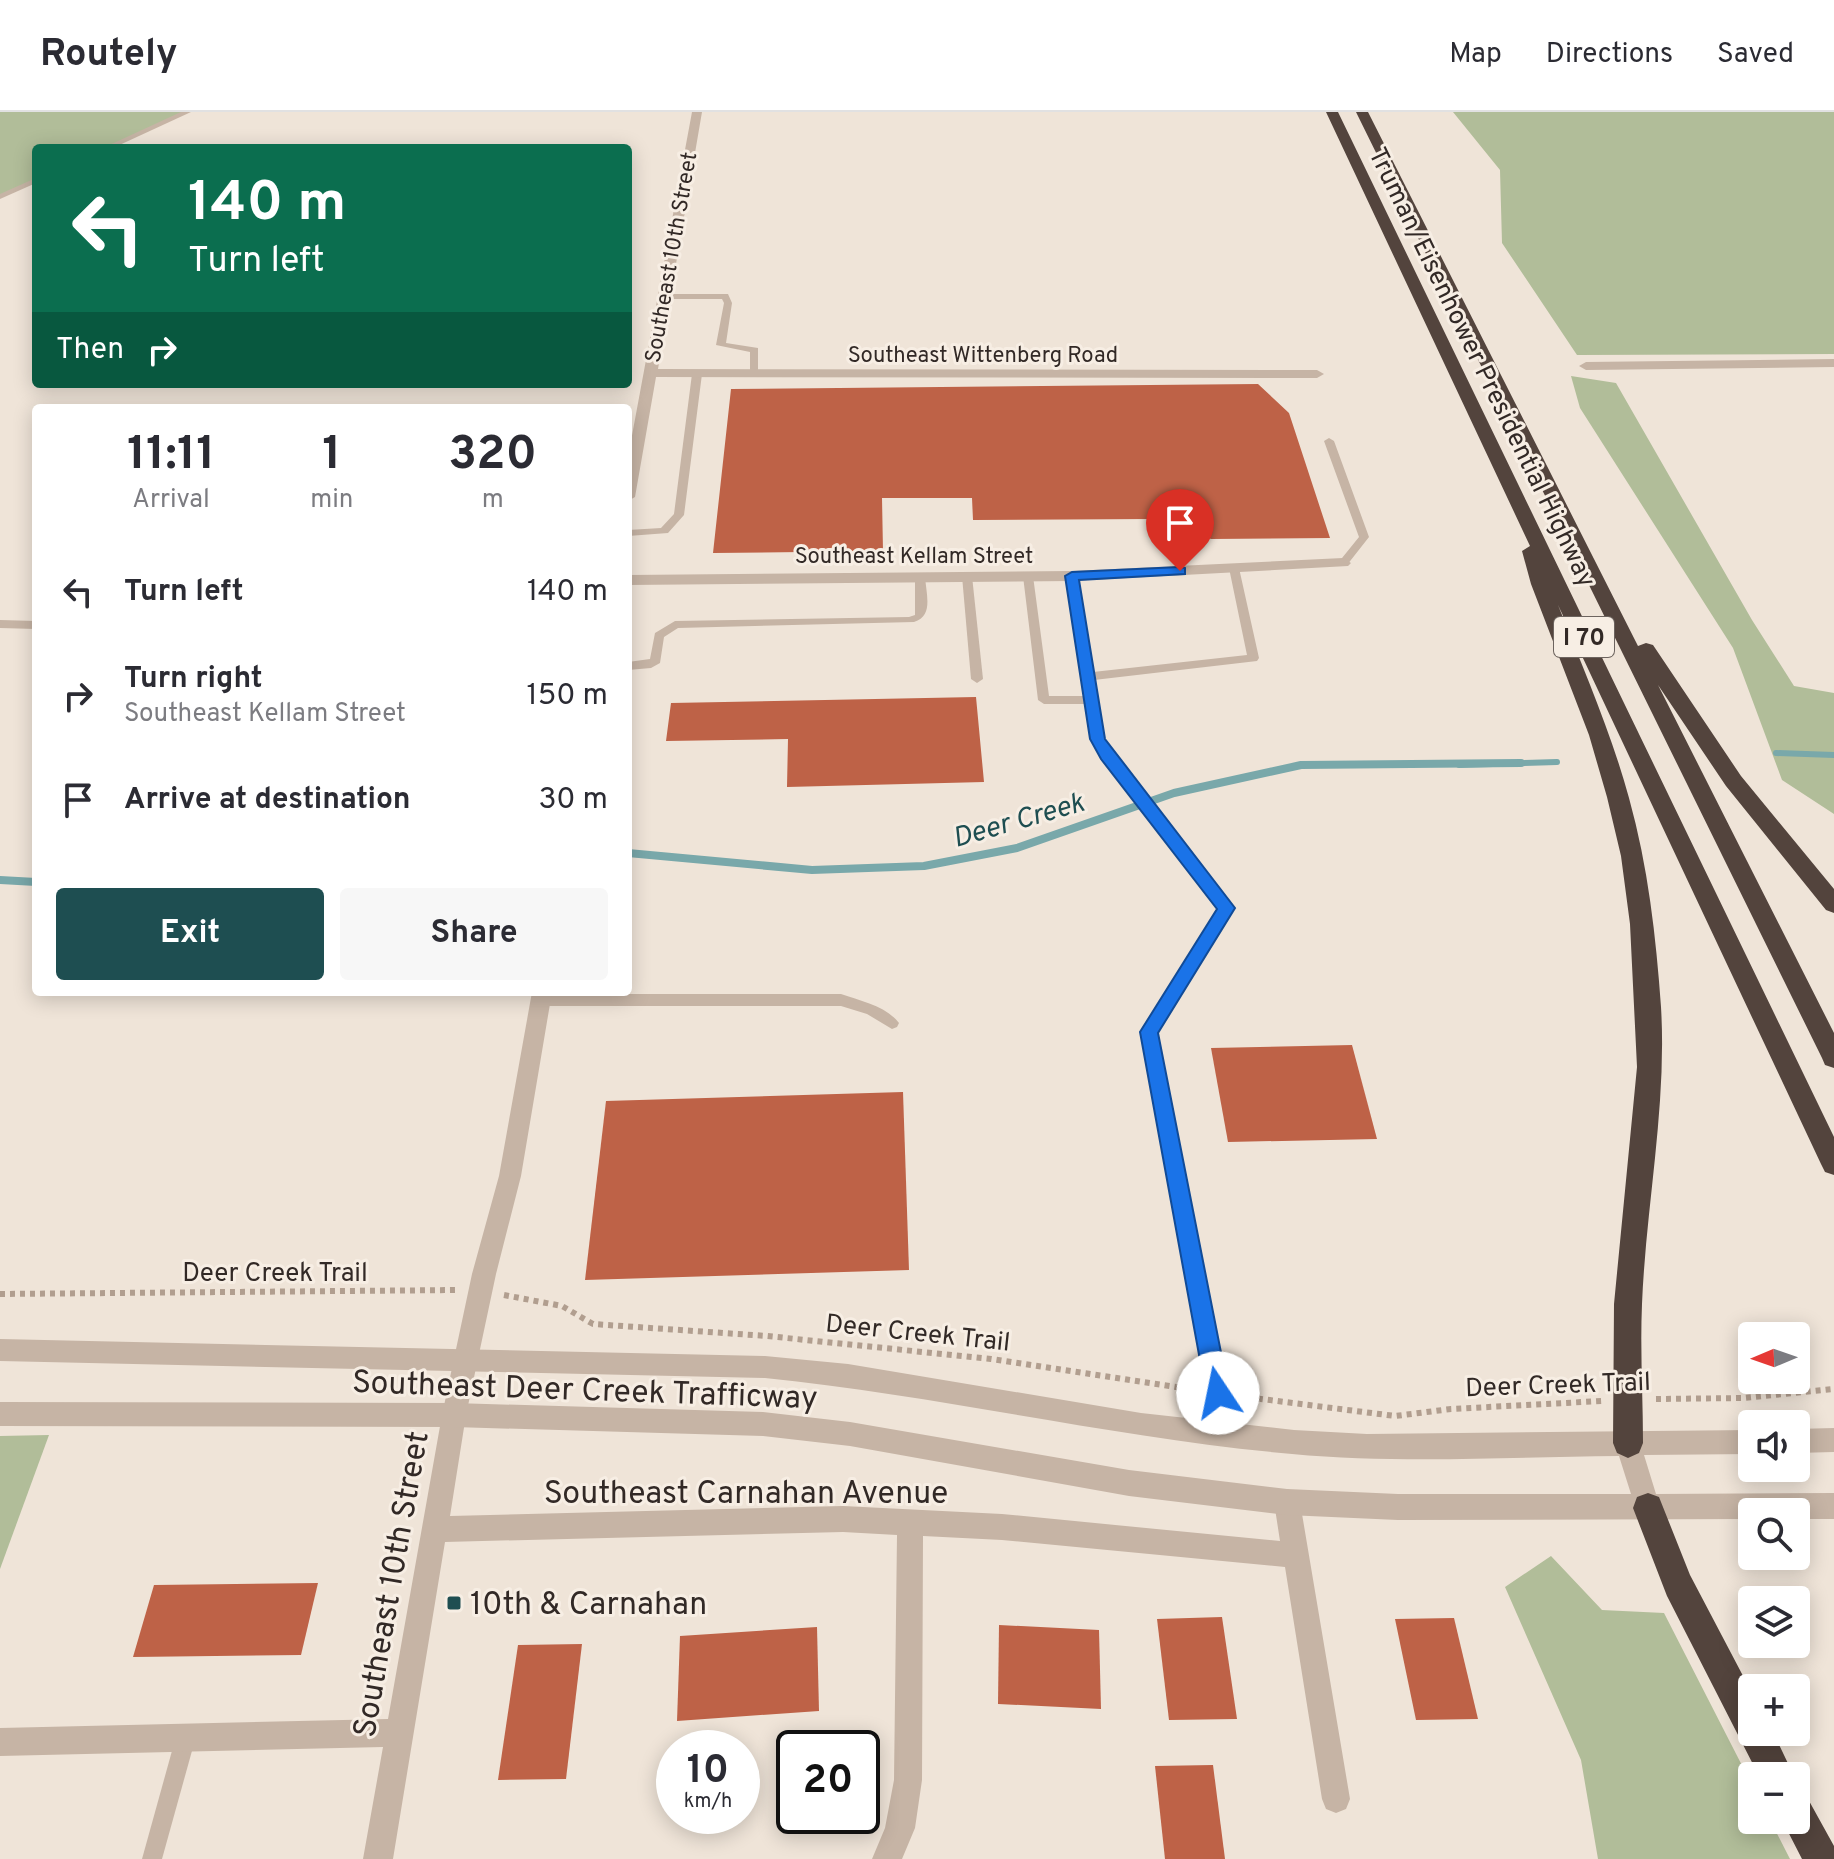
<!DOCTYPE html>
<meta charset="utf-8">
<style>
:root{--surface:#fff;--page:#f7f7f7;--text:#2b2b33;--muted:#7c7c81;--line:#e1e1e2;--accent:#1e4e51}
body{margin:0;font-family:Overpass,sans-serif;background:var(--page);color:var(--text);height:100vh;display:flex;flex-direction:column;font-size:30px;white-space:nowrap}
*{box-sizing:border-box;margin:0}
p{font-size:26px;color:var(--muted)}
.icon{flex:none;width:44px;height:44px;fill:none;stroke:currentColor;stroke-width:2;stroke-linecap:round;stroke-linejoin:round}
.map{position:relative;flex:1;overflow:hidden}
.details{position:absolute;left:32px;top:292px;width:600px;height:592px;display:flex;flex-direction:column;background:var(--surface);border-radius:8px;box-shadow:0 4px 20px #0003}
.details>*{flex:none}
.hud{position:absolute;left:32px;top:32px;width:600px;height:244px;border-radius:8px;box-shadow:0 4px 20px #0003;background:#0b6e4f;color:#fff;overflow:hidden}
.needle{width:52px;rotate:268deg}
.tools{position:absolute;left:1738px;top:1210px;display:grid;gap:16px}
.tools a{display:grid;place-items:center;width:72px;height:72px;border-radius:8px;background:var(--surface);box-shadow:0 4px 20px #0003;font-size:40px}
.speed{position:absolute;left:656px;top:1618px;display:flex;gap:16px;font-size:40px;font-weight:700;text-align:center}
.speed>*{display:grid;place-content:center;width:104px;height:104px;border-radius:50%;background:var(--surface);box-shadow:0 4px 20px #0003;line-height:1}
.speed small{font-size:20px;font-weight:400}
.speed .limit{border:4px solid #111;border-radius:12px;background:#fff;color:#111}
.pin{position:absolute;display:grid;place-items:center;width:68px;height:68px;color:#fff;margin:-82px -34px;border-radius:50% 50% 50% 0;rotate:-45deg;box-shadow:0 0 8px #0007}
.pin .icon{rotate:45deg}
.me{position:absolute;width:88px;margin:-44px;rotate:349deg;stroke-linejoin:round;filter:drop-shadow(0 0 6px #0008)}
.turn{display:flex;align-items:center;gap:28px;height:168px;padding:0 24px;font-size:36px}
.turn .icon{width:104px;height:104px;stroke-width:2.5}
.turn b{display:block;font-size:56px;line-height:68px}
.then{display:flex;align-items:center;height:76px;padding:0 24px;background:#0003;gap:16px;font-size:30px}
.eta{display:flex;justify-content:space-evenly;align-items:center;height:136px;text-align:center}
.eta b{font-size:48px;font-weight:700;line-height:56px}
.button{display:flex;gap:16px;margin-top:auto;padding:16px 24px}
.button a{flex:1;height:92px;border-radius:8px;background:var(--accent);color:#fff;font-size:32px;font-weight:700;line-height:92px;text-align:center}
.button a+a{background:var(--page);color:var(--text)}
ul{padding:0;list-style:none}
li{display:flex;align-items:center;gap:24px;height:104px;padding:0 24px}
li div{flex:1}
li b{display:block;font-size:30px}
li em{font-style:normal}
header{display:flex;align-items:center;gap:48px;box-sizing:border-box;height:112px;padding:0 40px;background:var(--surface);border-bottom:2px solid var(--line)}
header strong{font-size:38px}
nav{display:flex;gap:44px;margin-inline-start:auto;font-size:28px}
.map>svg:first-child{display:block}
</style>
<header>
<strong>Routely</strong>
<nav><a>Map</a><a>Directions</a><a>Saved</a></nav>
</header>
<div class="map">
<svg width="1834" height="1747" viewBox="0 0 1834 1747">
<rect width="100%" height="100%" fill="#efe4d8"/>
<g fill="#b1bd99">
<path d="M0,0h187l-80,36h-71v32l-36,17z"/>
<path d="M1453,0h381v242l-257,1 -75,-112 -2,-73z"/>
<path d="M1571,264l45,7 136,237 42,66 40,7v121l-52,-34 -49,-132 -153,-240z"/>
<path d="M49,1323l-49,134v-133z"/>
<path d="M1551,1444l51,54 62,3 88,172v35h18l20,39h-192l-17,-99 -76,-173z"/>
</g>
<g fill="none" stroke-linecap="round" stroke-linejoin="round">
<g stroke="#79a8aa" stroke-width="6">
<path d="M1776,641l58,2"/>
<path d="M1300,653h24"/>
<path d="M1459,653l98,-3"/>
</g>
<g stroke="#79a8aa" stroke-width="8">
<path d="M628,741l184,17 112,-4 93,-18 157,-55 127,-28 220,-2"/>
<path d="M0,768l36,2"/>
</g>
</g>
<g fill="#be6247">
<path d="M1258,272l31,29 41,125 -119,1 -23,-11 -34,1 -2,-10 -179,1 -1,-22h-90l1,53 -170,2 18,-164z"/>
<path d="M976,585l8,85 -197,5 1,-48 -122,2 5,-38z"/>
<path d="M1352,933l25,94 -149,3 -17,-94z"/>
<path d="M903,980l6,178 -324,10 21,-179z"/>
<path d="M318,1471l-17,72 -168,2 21,-72z"/>
<path d="M1222,1505l15,102 -68,1 -12,-101z"/>
<path d="M1454,1506l24,101 -62,1 -21,-101z"/>
<path d="M999,1513l100,5 2,79 -103,-5z"/>
<path d="M817,1515l2,84 -142,10 3,-85z"/>
<path d="M582,1532l-16,135 -68,1 20,-135z"/>
<path d="M1213,1653l12,94h-60l-10,-93z"/>
</g>
<g fill="none" stroke-linecap="round" stroke-linejoin="round">
<g stroke="#b19e8f" stroke-width="6" stroke-dasharray="5 5" stroke-linecap="butt">
<path d="M0,1182l458,-4"/>
<path d="M504,1183l58,11 31,18 174,12 224,23 205,31"/>
<path d="M1238,1284l157,20 56,-7 151,-8"/>
<path d="M1656,1287l88,-1 90,-9"/>
</g>
<g fill="#c6b4a5" fill-rule="evenodd">
<path d="M181,0h10l-78,36h-10z"/>
<path d="M36,66v5l-36,16v-5z"/>
<path d="M660,182h68l4,9 -6,40 32,5v28l-8,-2v-22l-34,-7 8,-42 -2,-4h-59l-3,-1z"/>
<path d="M697,259l5,3 -18,141 -16,18 -40,3v-6l33,-2 13,-14 18,-140z"/>
<path d="M1329,326l5,3 35,96 -22,28 -4,1 -5,-3 21,-26 -35,-96z"/>
<path d="M1234,453l5,3 20,90 -2,3 -163,19 10,59 7,14 123,155 -78,125 79,404 -3,6 -6,2 -6,-2 -3,-6 -75,-405 78,-124 -118,-150 -10,-19 -6,-35h-42l-6,-4 -15,-124 5,-3 5,3 16,120h36l-5,-19 2,-3 -15,-98 1,-2 4,-1 5,3 16,96 154,-17 -18,-87z"/>
<path d="M920,461l5,3c1,18 9,40 -11,46l-236,6 -14,9 -4,26 -9,5 -23,2v-8l22,-3 5,-26 20,-12 234,-4 6,-2v-39z"/>
<path d="M967,461l5,3 11,103 -6,4 -6,-4 -9,-103z"/>
<path d="M0,508l36,1v8l-36,-1z"/>
<path d="M541,882h300c20,7 45,12 58,29l-2,4 -5,2 -25,-15 -26,-8h-300l-5,-2 -2,-4 2,-4z"/>
<path d="M185,1618l7,3 3,7 -33,119h-20l33,-119 3,-7z"/>
</g>
<g fill="#c6b4a5" fill-rule="evenodd">
<path d="M692,0h10l-44,257 659,1 7,4 -7,4 -661,-1 -21,120 -7,4v-44z"/>
<path d="M1834,247v8l-248,3 -7,-4 7,-4z"/>
<path d="M1343,446l8,5 -3,3 -276,15 -444,4v-10l444,-4z"/>
<path d="M532,880h20l-31,184 -25,98 -30,141 -16,101 393,-10 159,8 278,27 -6,-39 4,-9 9,-4 9,4 4,9 50,297 -4,10 -10,4 -10,-4 -4,-10 -37,-232 -283,-27 -79,-4 -1,244 -7,48 -13,31h-30l13,-31 9,-48 3,-245 -54,-3 -398,10 -52,317h-30l20,-112 -383,9v-28l388,-9 54,-304 30,-141 27,-98z"/>
</g>
<g fill="#c6b4a5" fill-rule="evenodd">
<path d="M0,1227l765,17 83,8 293,49 153,17 73,4 385,-4v24l-108,1 12,39 178,-1v26h-38v-7h-44v7l-354,1 -111,-5 -158,-19 -279,-50 -87,-10 -309,-9 -454,-1v-24l454,1 309,9 87,10 279,48 158,19 111,5h233l-12,-38c-108,1 -219,8 -327,-2 -177,-16 -350,-58 -527,-76l-765,-17z"/>
<path d="M1834,1316v24l-38,1v-24z"/>
</g>
<g fill="#53443d" fill-rule="evenodd">
<path d="M1326,0h12l496,1025v38l-9,-3 -4,-8 -263,-559c25,63 53,127 71,193 19,68 27,139 32,209 6,99 -15,198 -19,297 -2,46 1,93 1,139l-4,10 -11,5 -11,-5 -4,-10 1,-139 23,-237 -7,-143 -9,-68 -14,-59 -18,-62 -58,-151 -9,-33 8,-5z"/>
<path d="M1356,0h12l270,534 8,-3 7,2 88,131 93,113v24l-8,-3 -100,-124 -68,-101 176,348v35l-9,-3 -3,-7z"/>
<path d="M1648,1381l11,4 31,78 62,118v39h21l21,44h-35l-92,-180 -34,-88 4,-11z"/>
<path d="M1796,1682l12,5 26,47v13h-32l-20,-39h14z"/>
</g>
</g>
<path fill="#1a73e8" stroke="#114b97" stroke-width="2" d="M1180,455l5,1v6l-106,6 26,159 130,169 -77,125 71,360 -4,7 -7,3 -8,-3 -4,-7 -66,-361 77,-123 -116,-150 -11,-20 -25,-163 7,-4z"/>
<rect fill="#1e4e51" stroke="#f7eee4" stroke-width="3" x="446" y="1483" width="16" height="16" rx="4"/>
<g text-anchor="middle" stroke-width="6" stroke-linejoin="round" paint-order="stroke">
<g font-size="22" fill="#322926" stroke="#f7eee4">
<text transform="translate(670 145) rotate(-80)" y="8">Southeast 10th Street</text>
<text x="983" y="250">Southeast Wittenberg Road</text>
<text x="914" y="451">Southeast Kellam Street</text>
</g>
<rect fill="#f7eee4" stroke="#6d645f" stroke-width="2" x="1554" y="505" width="60" height="40" rx="6"/>
<g font-size="24" font-weight="bold" fill="#322926">
<text x="1584" y="533">I 70</text>
</g>
<g font-size="26" fill="#322926" stroke="#f7eee4">
<text transform="translate(1483 255) rotate(64)" y="9">Truman/Eisenhower Presidential Highway</text>
<text x="275" y="1169">Deer Creek Trail</text>
<text transform="translate(918 1220) rotate(6)" y="9">Deer Creek Trail</text>
<text transform="translate(1558 1272) rotate(-2)" y="9">Deer Creek Trail</text>
</g>
<g font-size="28" font-style="italic" fill="#1e4e51" stroke="#f7eee4">
<text transform="translate(1018 707) rotate(-16)" y="10">Deer Creek</text>
</g>
<g font-size="32" fill="#322926" stroke="#f7eee4">
<text transform="translate(585 1277) rotate(2)" y="11">Southeast Deer Creek Trafficway</text>
<text x="746" y="1391">Southeast Carnahan Avenue</text>
<text transform="translate(390 1472) rotate(-80)" y="11">Southeast 10th Street</text>
</g>
<g font-size="32" fill="#322926" stroke="#f7eee4" text-anchor="start">
<text x="470" y="1502">10th &amp; Carnahan</text>
</g>
</g>
</svg>
<div class="tools">
<a><svg class="needle" viewBox="-14 -14 28 28"><path d="M0-13l5 13h-10z" fill="#e53935"/><path d="M0 13l5-13h-10z" fill="#7c7c81"/></svg></a>
<a><svg class="icon" aria-label="sound" viewBox="0 0 24 24"><path d="M4 9h4l5-4v14l-5-4H4zM17 9q2 3 0 6"/></svg></a>
<a><svg class="icon" aria-label="search" viewBox="0 0 24 24"><circle cx="10" cy="10" r="6"/><path d="M15 15l6 6"/></svg></a>
<a><svg class="icon" aria-label="layers" viewBox="0 0 24 24"><path d="M12 4l9 5-9 5-9-5zM3 14l9 5 9-5"/></svg></a>
<a>+</a>
<a>−</a>
</div>
<div class="speed"><div>10<small>km/h</small></div><div class="limit">20</div></div>
<div class="pin" style="left:1180px;top:459px;background:#d93025"><svg class="icon" aria-label="arrive" viewBox="0 0 24 24"><path d="M6 21V4h12l-3 4 3 4H6"/></svg></div>
<svg class="me" style="left:1218px;top:1281px" viewBox="-20 -20 40 40"><circle r="19" fill="#fff"/><path d="M0-13L10 11 0 6-10 11z" fill="#1a73e8"/></svg>
<div class="hud">
<div class="turn"><svg class="icon" aria-label="left" viewBox="0 0 24 24"><path d="M17 20v-9H6M10 6l-5 5 5 5"/></svg><div><b>140 m</b>Turn left</div></div>
<div class="then">Then<svg class="icon" aria-label="right" viewBox="0 0 24 24"><path d="M7 20v-9h11M14 6l5 5-5 5"/></svg></div>
</div>
<section class="details">
<div class="eta">
<div><b>11:11</b><p>Arrival</p></div>
<div><b>1</b><p>min</p></div>
<div><b>320</b><p>m</p></div>
</div>
<ul>
<li><svg class="icon" aria-label="left" viewBox="0 0 24 24"><path d="M17 20v-9H6M10 6l-5 5 5 5"/></svg><div><b>Turn left</b></div><em>140 m</em></li>
<li><svg class="icon" aria-label="right" viewBox="0 0 24 24"><path d="M7 20v-9h11M14 6l5 5-5 5"/></svg><div><b>Turn right</b><p>Southeast Kellam Street</p></div><em>150 m</em></li>
<li><svg class="icon" aria-label="arrive" viewBox="0 0 24 24"><path d="M6 21V4h12l-3 4 3 4H6"/></svg><div><b>Arrive at destination</b></div><em>30 m</em></li>
</ul>
<div class="button"><a>Exit</a><a>Share</a></div>
</section>
</div>
